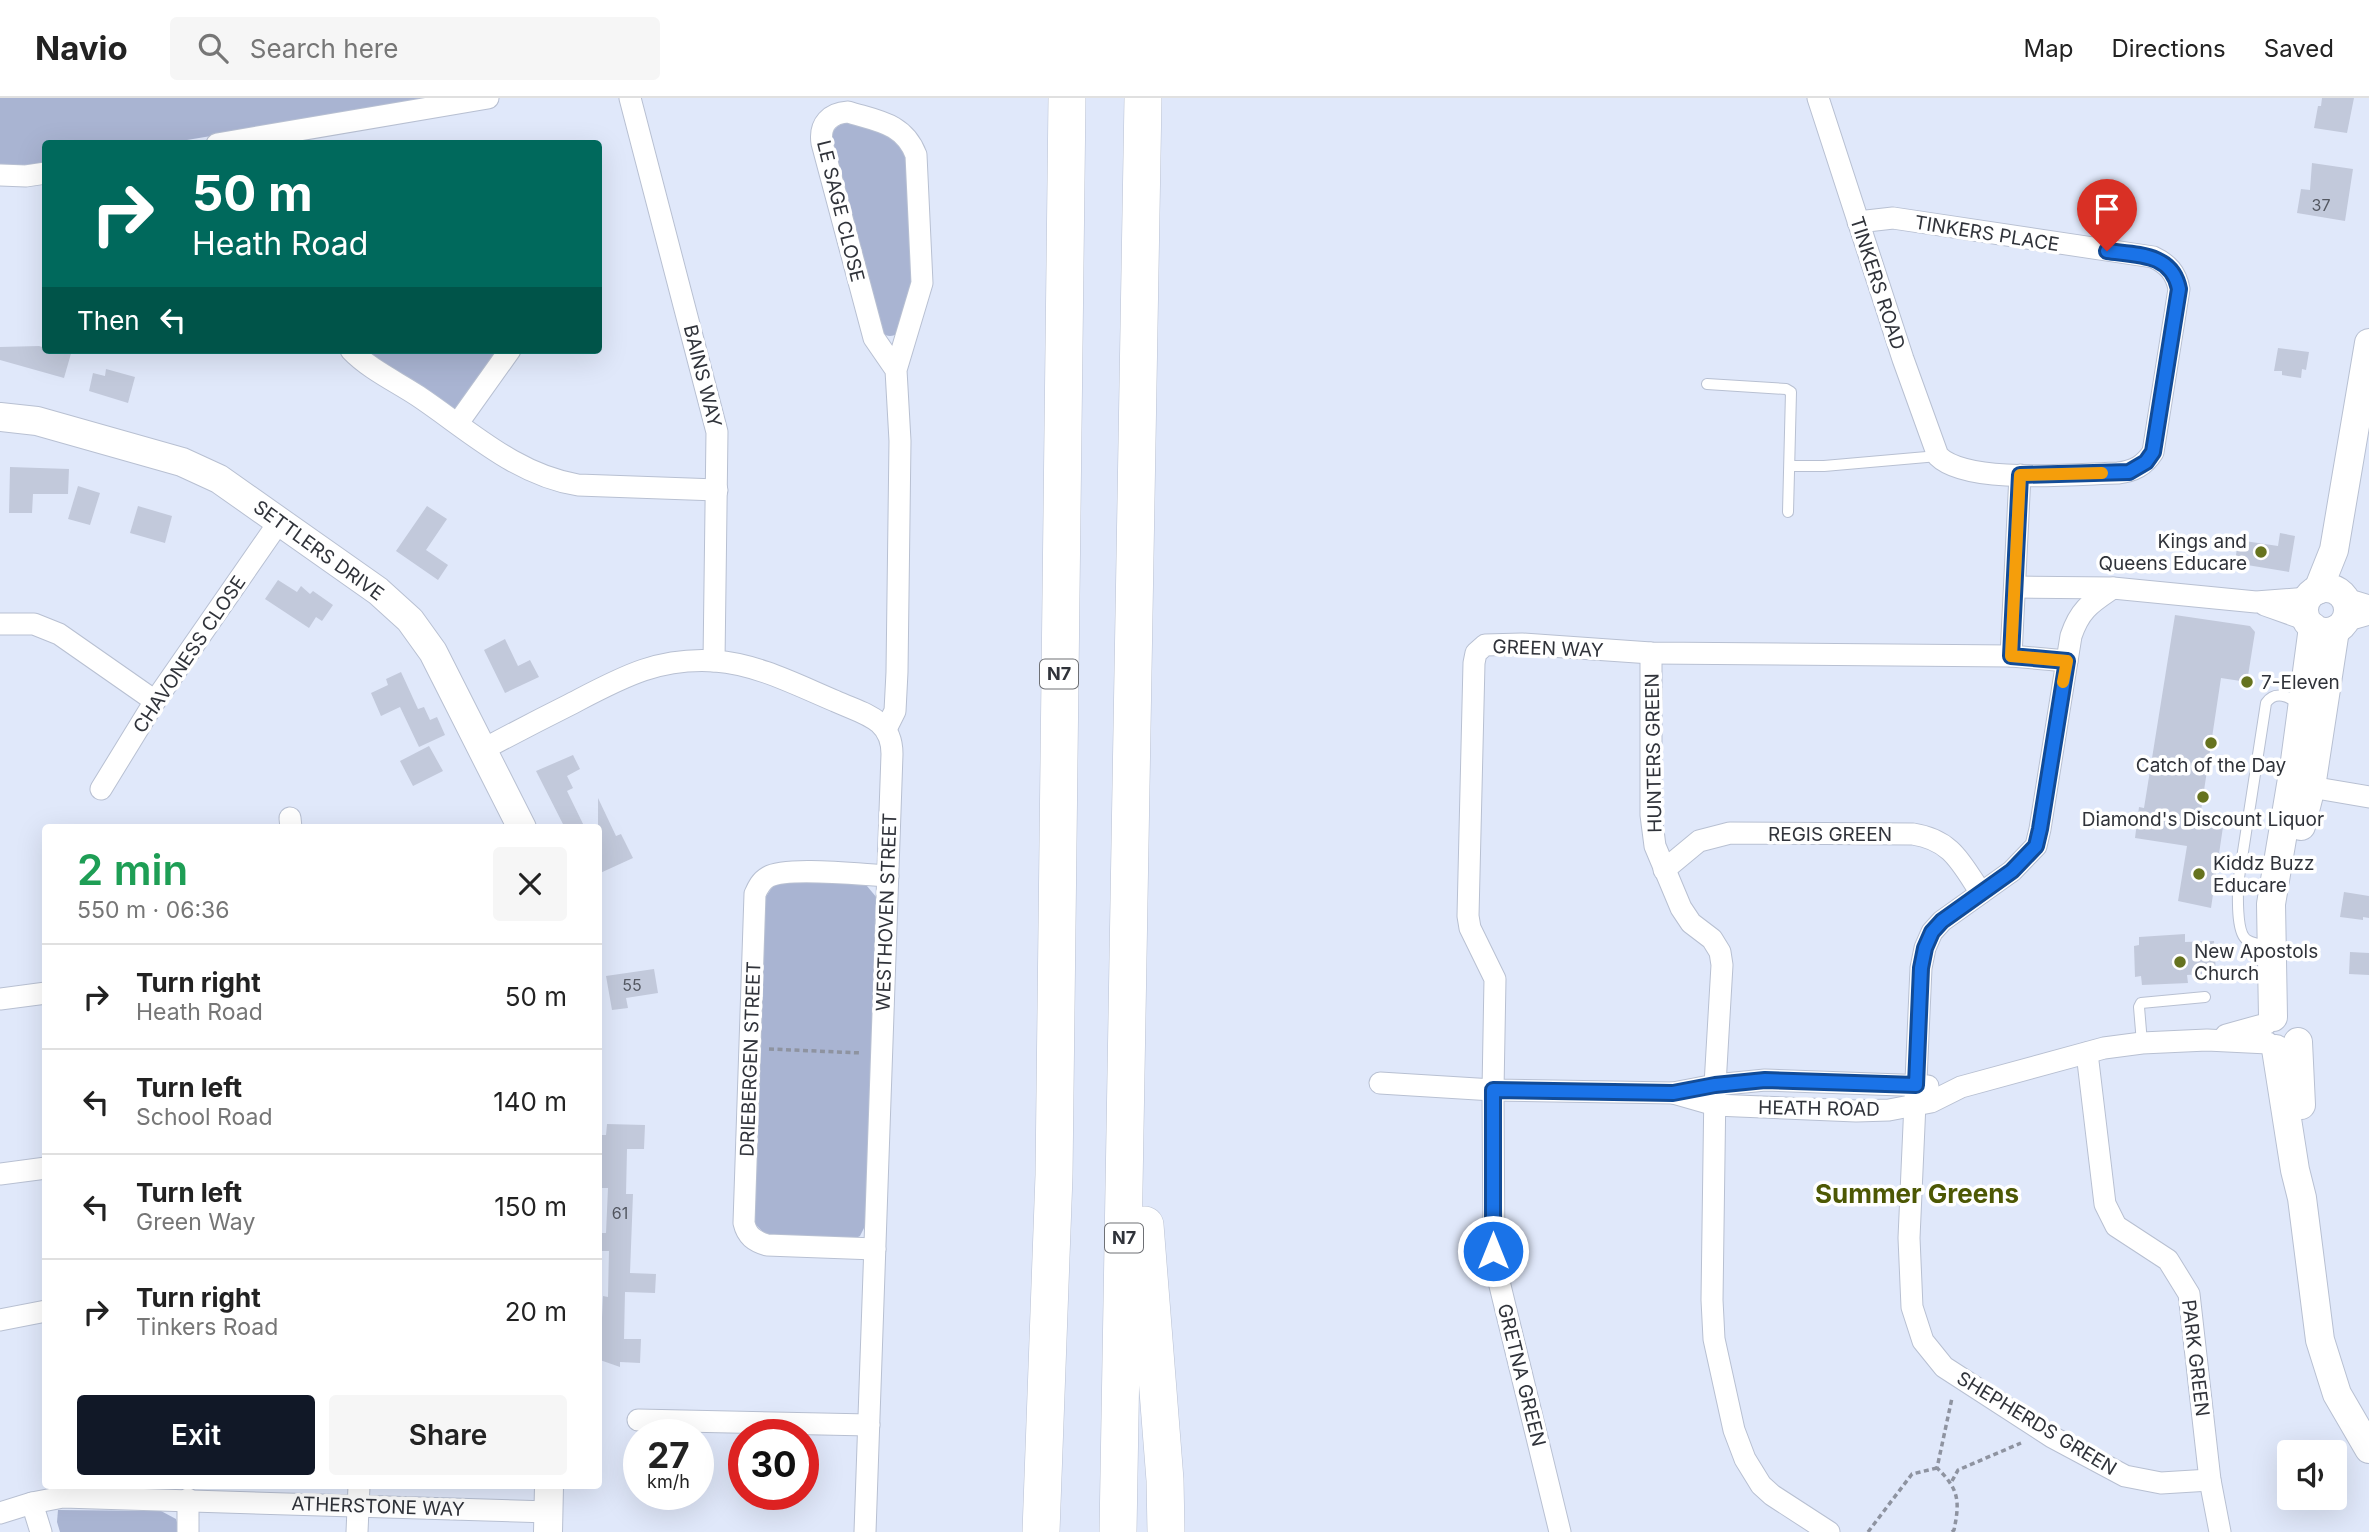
<!DOCTYPE html>
<meta charset="utf-8">
<style>
:root{--surface:#fff;--page:#f6f6f6;--text:#222;--muted:#767676;--line:#e0e0e0;--accent:#111827}
body{margin:0;font-family:Inter,sans-serif;background:var(--page);color:var(--text);height:100vh;display:flex;flex-direction:column;font-size:26px;white-space:nowrap}
*{box-sizing:border-box;margin:0}
p{font-size:23px;color:var(--muted)}
.icon{flex:none;width:38px;height:38px;fill:none;stroke:currentColor;stroke-width:2;stroke-linecap:round;stroke-linejoin:round}
.map{position:relative;flex:1;overflow:hidden}
.side{position:absolute;left:42px;top:726px;width:560px;height:665px;display:flex;flex-direction:column;background:var(--surface);border-radius:7px;box-shadow:0 7px 28px #0002}
.side>*{flex:none}
.guide{position:absolute;left:42px;top:42px;width:560px;height:214px;border-radius:7px;box-shadow:0 7px 28px #0002;background:#00695c;color:#fff;overflow:hidden}
.controls{position:absolute;left:2277px;top:1342px;display:grid;gap:14px}
.controls a{display:grid;place-items:center;width:70px;height:70px;border-radius:7px;background:var(--surface);box-shadow:0 7px 28px #0002;font-size:35px}
.speed{position:absolute;left:623px;top:1321px;display:flex;gap:14px;font-size:35px;font-weight:700;text-align:center}
.speed>*{display:grid;place-content:center;width:91px;height:91px;border-radius:50%;background:var(--surface);box-shadow:0 7px 28px #0002;line-height:1}
.speed small{font-size:18px;font-weight:400}
.speed .limit{border:10px solid #d22;background:#fff;color:#111}
.pin{position:absolute;display:grid;place-items:center;width:60px;height:60px;color:#fff;margin:-72px -30px;border-radius:50% 50% 50% 0;rotate:-45deg;box-shadow:0 0 7px #0007}
.pin .icon{rotate:45deg}
.me{position:absolute;width:77px;margin:-38px;rotate:0deg;stroke-linejoin:round;filter:drop-shadow(0 0 5px #0008)}
.turn{display:flex;align-items:center;gap:24px;height:147px;padding:0 35px;font-size:32px}
.turn .icon{width:91px;height:91px;stroke-width:2.5}
.turn b{display:block;font-size:49px;line-height:60px}
.then{display:flex;align-items:center;height:66px;padding:0 35px;background:#0003;gap:14px;font-size:26px}
.round{display:grid;place-items:center;flex:none;width:74px;height:74px;border-radius:7px;background:var(--page)}
.summary{display:flex;align-items:center;justify-content:space-between;height:119px;padding:0 35px}
h1{font-size:42px;font-weight:600;line-height:52px;color:#1e9e55}
.action{display:flex;gap:14px;margin-top:auto;padding:14px 35px}
.action a{flex:1;height:80px;border-radius:7px;background:var(--accent);color:#fff;font-size:28px;font-weight:600;line-height:80px;text-align:center}
.action a+a{background:var(--page);color:var(--text)}
ul{padding:0;list-style:none}
li{display:flex;align-items:center;gap:21px;height:105px;padding:0 35px;border-top:2px solid var(--line)}
li div{flex:1}
li b{display:block;font-size:26px}
li em{font-style:normal}
header{display:flex;align-items:center;gap:42px;box-sizing:border-box;height:98px;padding:0 35px;background:var(--surface);border-bottom:2px solid var(--line)}
header strong{font-size:33px}
nav{display:flex;gap:38px;margin-inline-start:auto;font-size:24px}
.search{width:490px;height:63px;background:var(--page);display:flex;align-items:center;gap:18px;box-sizing:border-box;padding:0 24px;border-radius:7px;color:var(--muted);font-size:26px}
.map>svg:first-child{display:block}
</style>
<header>
<strong>Navio</strong>
<div class="search"><svg class="icon" aria-label="search" viewBox="0 0 24 24"><circle cx="10" cy="10" r="6"/><path d="M15 15l6 6"/></svg>Search here</div>
<nav><a>Map</a><a>Directions</a><a>Saved</a></nav>
</header>
<div class="map">
<svg width="2369" height="1434" viewBox="0 0 2369 1434">
<rect width="100%" height="100%" fill="#e0e8fa"/>
<g fill="#a9b4d2">
<path d="M0,0h438l-269,45 -123,1 -1,20 -45,2z"/>
<path d="M847,23l45,13 15,16 8,126 -16,57c-7,4 -11,4 -18,0l-51,-186c1,-15 3,-19 17,-26z"/>
<path d="M362,252h141l-48,60z"/>
<path d="M787,782l73,3 7,3 10,12 -10,324 -7,14 -8,4 -87,-6 -10,-10 -1,-7 11,-319 8,-12z"/>
<path d="M58,1412l103,1 15,8 4,13h-120l-3,-10z"/>
</g>
<g fill="#c2c9db">
<path d="M2322,0h32l-7,35 -33,-5 4,-22h3z"/>
<path d="M2312,65l41,6 -8,52 -48,-8 4,-24 9,1z"/>
<path d="M39,248l7,2v2h26l-8,28 -64,-18v-13z"/>
<path d="M2278,250l31,4 -3,18 -4,-1 -1,9 -19,-3v-4h-8z"/>
<path d="M106,271l29,8 -7,26 -39,-12 4,-18 12,3z"/>
<path d="M10,369l59,2 -1,25h-35l-1,19h-23z"/>
<path d="M78,388l22,7 -10,32 -22,-6z"/>
<path d="M138,408l34,10 -7,27 -35,-10z"/>
<path d="M427,408l20,13 -21,31 22,15 -10,15 -42,-29z"/>
<path d="M2280,435l15,3 -6,36 -54,-9 3,-23 40,6z"/>
<path d="M278,482l19,12 4,-6 9,8 3,-3 20,14 -11,16 -6,-4 -7,11 -44,-29z"/>
<path d="M2175,517l75,11 5,6 -8,50 -26,-4 -21,139 24,3 -13,88 -33,-7 9,-55 -52,-8 4,-31 5,1z"/>
<path d="M505,541l13,27 12,-6 9,17 -34,16 -21,-43z"/>
<path d="M401,574l17,37 6,-2 6,13 7,-3 8,18 -26,12 -19,-40 -19,9 -10,-23 17,-8 -2,-6z"/>
<path d="M429,648l14,25 -30,15 -13,-25z"/>
<path d="M573,657l7,14 -13,7 6,12 -6,3 18,37h-20l-29,-57z"/>
<path d="M598,700l18,38 5,-2 12,24 -35,16z"/>
<path d="M2344,794l25,4v22l-6,-1v3l-23,-3z"/>
<path d="M2185,836v8l29,-1 2,32 -29,2 1,8 -46,2 -1,-9 -6,1 -1,-31 5,-1v-8z"/>
<path d="M2350,854l19,1v22l-20,-1z"/>
<path d="M654,871l4,24 -32,5 2,10 -16,2 -6,-34z"/>
<path d="M607,1026l38,1 -1,24h-17l-1,45h7l-3,79 26,1 -1,19 -30,-1 -1,47h17l-1,24 -20,-1v5l-20,-7 3,-64 5,1 1,-46h-11v-18h8l2,-45h-10l2,-53h6z"/>
</g>
<g fill="none" stroke-linecap="round" stroke-linejoin="round">
<defs>
<g id="lane">
<path d="M1707,286l79,5 5,3 -3,120"/>
<path d="M1791,368h33l114,-10"/>
<path d="M2270,848c-7,-1 -17,-2 -23,-6 -11,-7 -9,-44 -9,-56l28,-181c9,-13 24,-7 34,3"/>
<path d="M2142,945l-3,-36 2,-4 64,-6"/>
</g>
<g id="street">
<path d="M630,0l87,334 -3,229"/>
<path d="M1818,0l85,261 35,97c29,29 138,18 180,17 16,-2 26,-7 35,-21l26,-163c-3,-16 -11,-25 -26,-32l-260,-39 -35,4"/>
<path d="M217,46l271,-46"/>
<path d="M0,77l26,1 20,-3"/>
<path d="M351,252c18,19 46,32 67,46 52,35 98,79 160,89l139,5"/>
<path d="M458,325l52,-73"/>
<path d="M2015,489l98,1 143,14 52,-4"/>
<path d="M2113,490c-22,15 -33,21 -42,48l-31,193 -4,17 -24,25 -70,50 -10,11 -7,16 -4,20 -12,270 3,69 11,34 21,26 108,70 73,39 36,7 49,-3"/>
<path d="M2346,501l23,7"/>
<path d="M2265,507l42,15"/>
<path d="M2345,523l24,-7"/>
<path d="M0,526h34l25,10 96,67"/>
<path d="M1651,555v162l4,31 26,62 10,15 21,16 8,13 2,13 -7,120 -3,215 2,39 20,91 11,29 16,26 11,10 57,37"/>
<path d="M2011,558l9,-181"/>
<path d="M886,631l9,-18 2,-39 3,-231 -4,-71 26,-87 -6,-128c-12,-32 -39,-34 -68,-43 -18,1 -29,12 -26,31l52,195 22,32"/>
<path d="M484,651c28,-15 57,-30 85,-44 50,-26 87,-48 146,-44 42,3 82,24 120,40 28,13 57,17 57,53l-27,778"/>
<path d="M2299,687l70,12"/>
<path d="M101,691l54,-88 124,-179"/>
<path d="M290,720l1,10"/>
<path d="M1664,772l35,-29 31,-8 183,1c39,6 48,29 68,59"/>
<path d="M0,901l46,-6"/>
<path d="M2226,937l40,-11"/>
<path d="M2087,955l18,151 11,22 52,34 21,34 21,186 10,52"/>
<path d="M1380,985l113,7 180,3 42,-8 50,-5 163,6"/>
<path d="M1673,995l42,12 141,6 33,-1 42,-8 30,-15 143,-39 38,-5 65,-3 61,3"/>
<path d="M0,1076l46,-6"/>
<path d="M875,1151l-108,-4c-13,-4 -20,-9 -23,-22l11,-329c3,-7 6,-13 13,-17 19,-11 95,-2 120,-1"/>
<path d="M0,1222l46,-9"/>
<path d="M638,1322l231,5"/>
<path d="M32,1405l9,29"/>
<path d="M0,1415l32,-10 31,-6 486,15"/>
<path d="M188,1434v-33"/>
<path d="M357,1434l2,-46"/>
<path d="M1560,1434l-66,-271 -1,-171 2,-111 -25,-51 -2,-12 6,-253 2,-10 9,-8 37,-1 129,9 360,3 56,5"/>
</g>
<g id="secondary">
<path d="M0,319l37,4 145,41 37,17 159,112 32,29 23,32 89,176"/>
<circle cx="2326" cy="512" r="22"/>
<path d="M2318,492l16,-40 35,-207"/>
<path d="M2301,728l10,-39 24,-157"/>
<path d="M2273,919l-2,-113 24,-143 18,-134"/>
<path d="M2298,944l3,63"/>
<path d="M2276,951l19,121 7,28 18,142 17,54 32,55"/>
<path d="M548,1434l1,-46"/>
</g>
<g id="highway">
<path d="M1145,1127l20,255 1,52"/>
<path d="M1041,1434l13,-357 13,-1077"/>
<path d="M1118,1434l25,-1434"/>
</g>
</defs>
<use href="#lane" stroke="#b8c0d2" stroke-width="12"/>
<use href="#street" stroke="#b8c0d2" stroke-width="23"/>
<use href="#secondary" stroke="#b8c0d2" stroke-width="30"/>
<use href="#highway" stroke="#b8c0d2" stroke-width="38"/>
<g stroke="#8e93a0" stroke-width="3.5" stroke-dasharray="5 3.5" stroke-linecap="butt">
<path d="M769,951l93,4"/>
<path d="M1952,1383l6,-11 63,-27"/>
<path d="M1868,1434l44,-58 25,-6"/>
<path d="M1952,1434l2,-2c6,-29 5,-41 -17,-62l15,-70"/>
</g>
<use href="#lane" stroke="#fff" stroke-width="10"/>
<use href="#street" stroke="#fff" stroke-width="21"/>
<use href="#secondary" stroke="#fff" stroke-width="28"/>
<use href="#highway" stroke="#fff" stroke-width="37"/>
</g>
<g fill="none" stroke-linecap="round" stroke-linejoin="round">
<defs>
<path id="route" d="M1493,1153v-161l180,3 42,-8 50,-5 151,5 5,-117 4,-20 7,-16 10,-11 70,-50 24,-25 4,-17 27,-168 -56,-5 9,-181 109,-3 17,-10 7,-10 26,-163c-7,-36 -42,-34 -72,-38"/>
</defs>
<use href="#route" stroke="#114b97" stroke-width="18"/>
<use href="#route" stroke="#1a73e8" stroke-width="12"/>
<path stroke="#f59e0b" stroke-width="12" d="M2063,584l4,-21 -56,-5 9,-181 82,-2"/>
</g>
<g fill="#66731f" stroke="#fff" stroke-width="2.5">
<circle cx="2261" cy="454" r="7"/>
<circle cx="2247" cy="584" r="7"/>
<circle cx="2211" cy="645" r="7"/>
<circle cx="2203" cy="699" r="7"/>
<circle cx="2199" cy="776" r="7"/>
<circle cx="2180" cy="864" r="7"/>
</g>
<g text-anchor="middle" stroke-width="7" stroke-linejoin="round" paint-order="stroke">
<g font-size="16" fill="#545862">
<text x="2321" y="113">37</text>
<text x="632" y="893">55</text>
<text x="620" y="1121">61</text>
</g>
<g fill="#fff" stroke="#6e7075" stroke-width="2">
<rect x="1040" y="561.5" width="38" height="29" rx="5"/>
<rect x="1105" y="1125.5" width="38" height="29" rx="5"/>
</g>
<g font-size="18" font-weight="bold" fill="#30333a">
<text x="1059" y="582">N7</text>
<text x="1124" y="1146">N7</text>
</g>
<g font-size="19" fill="#30333a" stroke="#fff">
<text transform="translate(841 113) rotate(76)" y="7">LE SAGE CLOSE</text>
<text transform="translate(1987 135) rotate(9)" y="7">TINKERS PLACE</text>
<text transform="translate(1878 185) rotate(72)" y="7">TINKERS ROAD</text>
<text transform="translate(703 278) rotate(76)" y="7">BAINS WAY</text>
<text transform="translate(319 452) rotate(36)" y="7">SETTLERS DRIVE</text>
<text transform="translate(1548 550) rotate(2)" y="7">GREEN WAY</text>
<text transform="translate(189 556) rotate(-56)" y="7">CHAVONESS CLOSE</text>
<text transform="translate(1653 655) rotate(-91)" y="7">HUNTERS GREEN</text>
<text x="1830" y="743">REGIS GREEN</text>
<text transform="translate(886 814) rotate(-88)" y="7">WESTHOVEN STREET</text>
<text transform="translate(750 961) rotate(-88)" y="7">DRIEBERGEN STREET</text>
<text transform="translate(1819 1010) rotate(1)" y="7">HEATH ROAD</text>
<text transform="translate(2196 1260) rotate(83)" y="7">PARK GREEN</text>
<text transform="translate(1522 1277) rotate(76)" y="7">GRETNA GREEN</text>
<text transform="translate(2037 1325) rotate(31)" y="7">SHEPHERDS GREEN</text>
<text transform="translate(378 1408) rotate(2)" y="7">ATHERSTONE WAY</text>
</g>
<g font-size="19" fill="#30333a" stroke="#fff" text-anchor="start">
<text x="2247" y="450" text-anchor="end">Kings and<tspan x="2247" dy="22">Queens Educare</tspan></text>
<text x="2261" y="591">7-Eleven</text>
<text x="2211" y="674" text-anchor="middle">Catch of the Day</text>
<text x="2203" y="728" text-anchor="middle">Diamond's Discount Liquor</text>
<text x="2213" y="772">Kiddz Buzz<tspan x="2213" dy="22">Educare</tspan></text>
<text x="2194" y="860">New Apostols<tspan x="2194" dy="22">Church</tspan></text>
</g>
<g font-size="26" font-weight="bold" fill="#4d5804" stroke="#fff">
<text x="1917" y="1105">Summer Greens</text>
</g>
</g>
</svg>
<div class="controls">
<a><svg class="icon" aria-label="sound" viewBox="0 0 24 24"><path d="M4 9h4l5-4v14l-5-4H4zM17 9q2 3 0 6"/></svg></a>
</div>
<div class="speed"><div>27<small>km/h</small></div><div class="limit">30</div></div>
<div class="pin" style="left:2107px;top:153px;background:#d93025"><svg class="icon" aria-label="arrive" viewBox="0 0 24 24"><path d="M6 21V4h12l-3 4 3 4H6"/></svg></div>
<svg class="me" style="left:1493px;top:1153px" viewBox="-20 -20 40 40"><circle r="17" fill="#1a73e8" stroke="#fff" stroke-width="3"/><path d="M0-11L8 9 0 5-8 9z" fill="#fff"/></svg>
<div class="guide">
<div class="turn"><svg class="icon" aria-label="right" viewBox="0 0 24 24"><path d="M7 20v-9h11M14 6l5 5-5 5"/></svg><div><b>50 m</b>Heath Road</div></div>
<div class="then">Then<svg class="icon" aria-label="left" viewBox="0 0 24 24"><path d="M17 20v-9H6M10 6l-5 5 5 5"/></svg></div>
</div>
<section class="side">
<div class="summary"><div><h1>2 min</h1><p>550 m · 06:36</p></div><a class="round"><svg class="icon" aria-label="close" viewBox="0 0 24 24"><path d="M6 6l12 12M18 6L6 18"/></svg></a></div>
<ul>
<li><svg class="icon" aria-label="right" viewBox="0 0 24 24"><path d="M7 20v-9h11M14 6l5 5-5 5"/></svg><div><b>Turn right</b><p>Heath Road</p></div><em>50 m</em></li>
<li><svg class="icon" aria-label="left" viewBox="0 0 24 24"><path d="M17 20v-9H6M10 6l-5 5 5 5"/></svg><div><b>Turn left</b><p>School Road</p></div><em>140 m</em></li>
<li><svg class="icon" aria-label="left" viewBox="0 0 24 24"><path d="M17 20v-9H6M10 6l-5 5 5 5"/></svg><div><b>Turn left</b><p>Green Way</p></div><em>150 m</em></li>
<li><svg class="icon" aria-label="right" viewBox="0 0 24 24"><path d="M7 20v-9h11M14 6l5 5-5 5"/></svg><div><b>Turn right</b><p>Tinkers Road</p></div><em>20 m</em></li>
</ul>
<div class="action"><a>Exit</a><a>Share</a></div>
</section>
</div>
